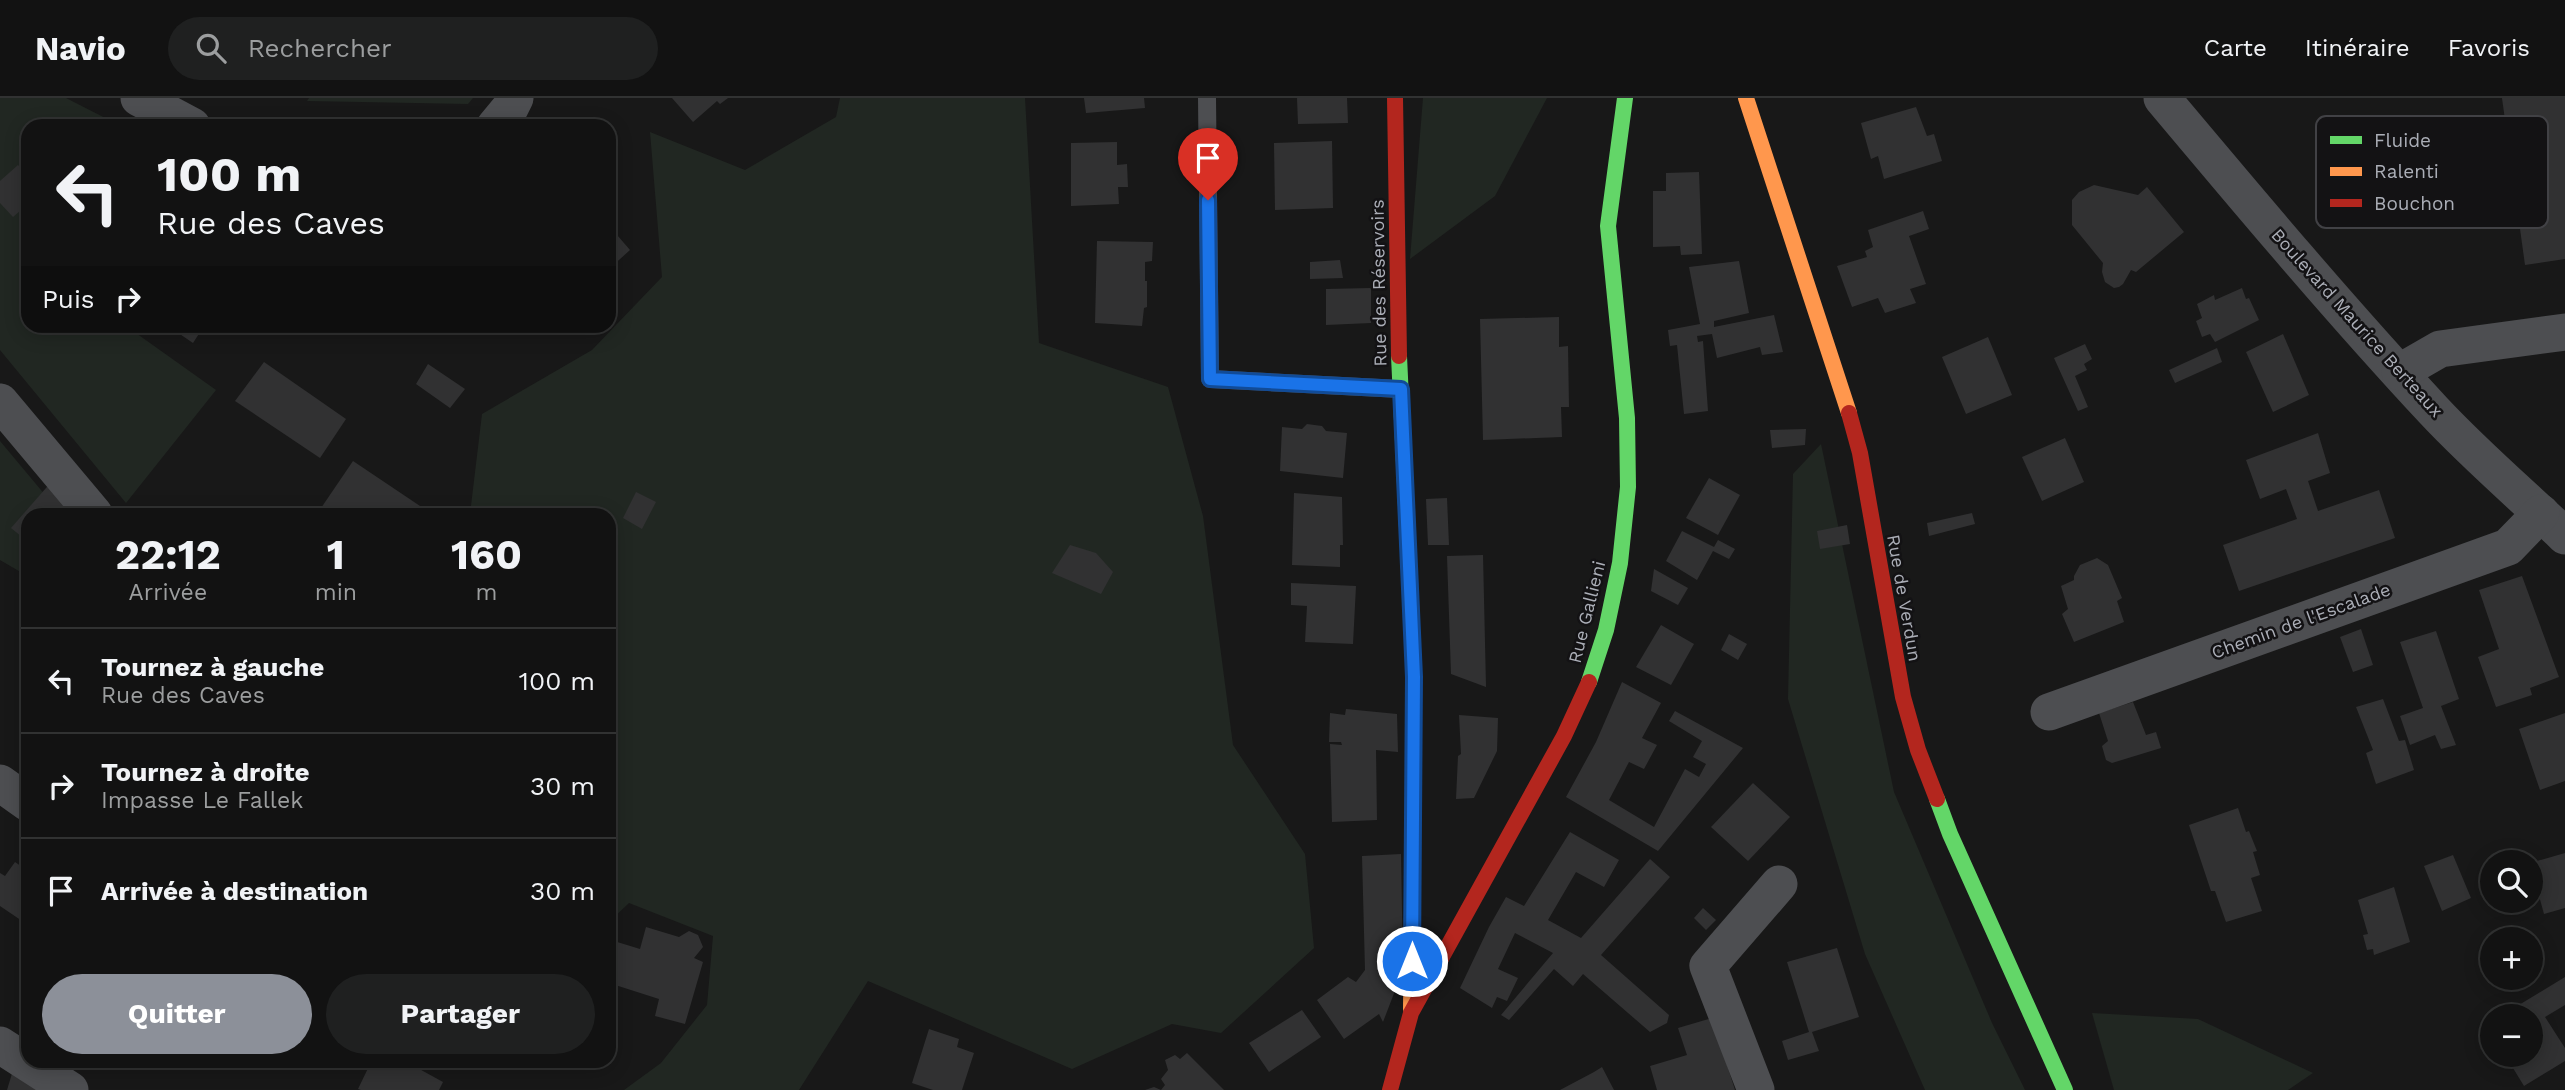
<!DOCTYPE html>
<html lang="fr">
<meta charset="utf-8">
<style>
:root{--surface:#121212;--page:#1f2020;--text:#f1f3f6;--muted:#9c9e9f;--line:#313232;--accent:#8c9099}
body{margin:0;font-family:"Work Sans",sans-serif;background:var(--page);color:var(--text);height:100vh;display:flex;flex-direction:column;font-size:26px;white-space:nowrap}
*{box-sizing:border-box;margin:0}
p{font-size:23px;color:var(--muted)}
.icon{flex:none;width:38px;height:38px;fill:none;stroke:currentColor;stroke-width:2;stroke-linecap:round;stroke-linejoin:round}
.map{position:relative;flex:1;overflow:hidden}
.details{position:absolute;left:21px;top:410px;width:595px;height:560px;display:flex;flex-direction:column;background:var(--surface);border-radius:21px;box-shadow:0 4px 18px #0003,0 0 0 2px var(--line)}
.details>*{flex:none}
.guide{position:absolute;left:21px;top:21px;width:595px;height:214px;border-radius:21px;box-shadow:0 4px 18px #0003,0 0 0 2px var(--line);background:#121212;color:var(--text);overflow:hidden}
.controls{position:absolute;left:2480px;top:752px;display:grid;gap:14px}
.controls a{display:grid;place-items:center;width:63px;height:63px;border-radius:50%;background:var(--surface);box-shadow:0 4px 18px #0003,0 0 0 2px var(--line);font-size:35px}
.pin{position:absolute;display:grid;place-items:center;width:60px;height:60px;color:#fff;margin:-72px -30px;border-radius:50% 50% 50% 0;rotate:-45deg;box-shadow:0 0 7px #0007}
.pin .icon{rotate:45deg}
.me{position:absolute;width:77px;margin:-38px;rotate:0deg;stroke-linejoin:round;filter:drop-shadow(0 0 5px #0008)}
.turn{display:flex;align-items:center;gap:24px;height:147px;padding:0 21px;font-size:32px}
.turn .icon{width:91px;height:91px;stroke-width:2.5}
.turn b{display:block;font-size:49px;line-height:60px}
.then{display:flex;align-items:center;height:66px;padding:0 21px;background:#0003;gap:14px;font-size:26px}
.eta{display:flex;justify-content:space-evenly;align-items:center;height:119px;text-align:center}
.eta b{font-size:42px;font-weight:700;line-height:49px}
.button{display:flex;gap:14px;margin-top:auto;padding:14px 21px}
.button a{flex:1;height:80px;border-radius:42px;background:var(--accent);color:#fff;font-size:28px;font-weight:700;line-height:80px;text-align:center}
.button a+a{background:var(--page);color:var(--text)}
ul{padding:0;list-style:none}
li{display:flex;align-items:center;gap:21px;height:105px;padding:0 21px;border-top:2px solid var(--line)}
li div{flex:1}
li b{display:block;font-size:26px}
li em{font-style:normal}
header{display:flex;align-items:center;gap:42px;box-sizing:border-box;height:98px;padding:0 35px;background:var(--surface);border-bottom:2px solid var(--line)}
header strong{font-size:33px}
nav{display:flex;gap:38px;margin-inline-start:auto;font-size:24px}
.search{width:490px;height:63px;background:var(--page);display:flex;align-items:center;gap:18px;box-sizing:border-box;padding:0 24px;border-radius:38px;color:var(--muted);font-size:26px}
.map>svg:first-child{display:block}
</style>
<header>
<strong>Navio</strong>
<div class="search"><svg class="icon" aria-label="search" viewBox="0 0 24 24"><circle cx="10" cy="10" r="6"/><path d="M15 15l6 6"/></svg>Rechercher</div>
<nav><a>Carte</a><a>Itinéraire</a><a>Favoris</a></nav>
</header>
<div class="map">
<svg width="2565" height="992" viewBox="0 0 2565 992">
<rect width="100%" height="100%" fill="#181818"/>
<g fill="#212722">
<path d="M0,0h66l55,28h-93v200h98l90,64 -90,113 -126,-153z"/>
<path d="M309,0h164l-5,6 -161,-3z"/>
<path d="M840,0h185l14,245 129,44 35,129 30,229 72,109 9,94 -93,85 -49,-9 -100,45 -204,-88 -69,109h-175l37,-27 46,-58 6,-69 -84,-33 -20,19v-408h-139l12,-100 110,-64 70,-73 -12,-145 95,38 91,-53z"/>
<path d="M1423,0h124l-52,98 -85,63z"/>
<path d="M0,343l61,73h-33v59l-4,1 -24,-14z"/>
<path d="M1821,346l73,348 98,231 33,67h-100l-60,-136 -77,-255 5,-225z"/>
<path d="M2092,915l106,6 115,54 -25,17h-174z"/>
</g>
<g fill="#313132">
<path d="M672,0h56l-8,6 -3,-3 -24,21z"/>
<path d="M1084,0h60l1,10 -59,5z"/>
<path d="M1297,0h50l1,25 -50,1z"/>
<path d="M2502,0h63v161l-40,6z"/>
<path d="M1916,9l11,29 7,-2 8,27 -58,18 -6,-23 -7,3 -10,-36z"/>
<path d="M1332,43l1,67 -58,2 -1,-67z"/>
<path d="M1117,44v23l10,-1 1,23h-10l1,17 -48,2v-63z"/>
<path d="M18,67l10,11v28l-15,13 -13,-14v-22z"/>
<path d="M1699,74l3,82 -21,1 -1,-9 -27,1v-56h13v-18z"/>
<path d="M2094,87l44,10 9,-8 37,45 -48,40 -5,-2 -8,14 -4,3 -5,1 -9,-6 -3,-10 1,-9 -31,-38v-25l7,-8z"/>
<path d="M1923,113l6,18 -20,7 17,48 -16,5 6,14 -31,10 -7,-15 -26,9 -15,-41 30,-9 -2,-6 8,-4 -5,-17z"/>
<path d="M609,124l3,4 -1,2 19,22 -21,19z"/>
<path d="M1097,143l56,1 -1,19 -7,1v19h2v26l-3,1 -2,18 -47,-3z"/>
<path d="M1340,162l3,18 -33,1v-17z"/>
<path d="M1739,163l10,52 -35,8v6l60,-12 9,37 -21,3 -2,-8 -43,11 -5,-24 -15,2 1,6 5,-1 5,70 -24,3 -7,-69 -7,1 -2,-16 32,-6 -11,-57z"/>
<path d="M1371,190v35l-45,2v-36z"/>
<path d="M2242,190l4,11 3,-1 10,22 -44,22 -5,-8 -8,3 -6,-16 6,-3 -5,-14 17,-9 1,5z"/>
<path d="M1559,219v30l9,-1 1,61h-8l1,30 -79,3 -3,-121z"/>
<path d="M168,228h36l-11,17z"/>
<path d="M2283,236l26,61 -36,17 -27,-60z"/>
<path d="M1988,239l24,58 -46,19 -24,-57z"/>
<path d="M2085,246l7,15 -8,5 3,6 -12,6 13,31 -10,4 -24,-53z"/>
<path d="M2217,250l5,14 -47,21 -6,-13z"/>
<path d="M264,264l82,57 -26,39 -85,-57z"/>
<path d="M428,266l37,25 -15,19 -34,-24z"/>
<path d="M1307,326l15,2 4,5 21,2 -4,45 -63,-7 2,-44 20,2z"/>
<path d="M1806,331l-1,16 -33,3 -2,-18z"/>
<path d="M2318,335l12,40 -22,8 10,30 61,-21 16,48 -156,53 -16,-46 74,-26 -11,-30 -26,10 -14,-39z"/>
<path d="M2065,340l19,44 -42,19 -20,-44z"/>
<path d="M353,363l70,47 -5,6h-101z"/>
<path d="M1709,380l31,17 -22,40 -32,-17z"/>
<path d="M53,382l23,34h-48l-1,27 -16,-13z"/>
<path d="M636,394l20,10 -14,27 -19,-11z"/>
<path d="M1294,395l48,4 1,48h-3v22l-48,-2z"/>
<path d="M1447,400l2,47h-21l-2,-46z"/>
<path d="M1972,415l3,11 -46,12 -2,-13z"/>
<path d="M1847,427l3,19 -30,5 -3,-18z"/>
<path d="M1682,433l32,16 4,-7 17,9 -6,10 -16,-8 -16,29 -31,-19z"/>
<path d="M1070,447l26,8 17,19 -12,22 -49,-21z"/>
<path d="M1483,457l3,132 -35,-13 -4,-118z"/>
<path d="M2097,460l11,7 14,33 -5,3 7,21 -50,20 -12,-28 6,-5 -7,-23 13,-6v-4l6,-11z"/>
<path d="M1654,471l34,19 -10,17 -27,-14z"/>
<path d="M2522,478l37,101 -29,11 2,7 -36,12 -18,-50 21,-8 -20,-59z"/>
<path d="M1291,485l65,3 -3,58 -48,-2 2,-36 -16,-1z"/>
<path d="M1661,527l33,19 -23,41 -35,-18z"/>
<path d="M2361,531l12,36 -20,7 -13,-35z"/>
<path d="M2436,533l23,68 -18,7 15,39 -15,4 -6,-14 -25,10 -10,-29 23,-8 -23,-66z"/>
<path d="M1729,536l18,10 -9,16 -17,-10z"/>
<path d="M1622,584l39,21 -19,35 15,7 -13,24 -15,-7 -20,38 45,27 31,-58 14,8 7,-13 -13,-7 9,-16 -33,-20 6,-10 68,37 -85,103 -92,-54 30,-55z"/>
<path d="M2383,601l16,42 6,-1 9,30 -38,14 -10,-31 7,-3 -17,-43z"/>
<path d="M2133,604l13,33 10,-3 5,16 -49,15 -6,-3 -4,-14 6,-5 -9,-28z"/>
<path d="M1346,611l51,5 1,38 -22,-2 1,70 -45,2 -2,-78 12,1 -1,-3h-12l1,-29 15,2z"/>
<path d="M2565,615v68l-25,9 -21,-61z"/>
<path d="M1459,617l39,3 -1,33 -23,47 -18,1 2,-43 3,-2z"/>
<path d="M1753,685l37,34 -42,44 -37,-34z"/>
<path d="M2238,710l8,24 3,-1 8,20 -4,1 7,23 -9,3 11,33 -36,11 -11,-31h-4l-22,-66z"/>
<path d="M1570,734l49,28 -15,27 -28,-15 -28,48 33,18 69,-79 20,18 -69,78 68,60 -2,8 -17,9 -67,-58 -10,12 -19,-17 -45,51 -8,-5 52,-62 -38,-20 -17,36 20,9 -11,23 -10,-4 -5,11 -32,-20 29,-61 17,-30 18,9z"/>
<path d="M2565,755v55l-21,6 -14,-51z"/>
<path d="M1401,756l2,116 -20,52 -4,-8 -35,25 -27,-39 31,-23 8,5 9,-12 -3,-114z"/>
<path d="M2453,757l18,43 -29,13 -18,-45z"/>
<path d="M15,764l13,9v54l-28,-19v-33l5,3z"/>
<path d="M2394,789l16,55 -36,13 -1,-6 -6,1 -4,-15 5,-1 -10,-34z"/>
<path d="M1703,810l13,12 -10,10 -12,-12z"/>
<path d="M646,829l33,10 10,-6 9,4 5,12 -9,11 9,4 -18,62 -30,-8 4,-17 -50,-16v-26l5,-16 26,8z"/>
<path d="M1837,850l22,69 -47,15 7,19 -31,9 -6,-19 27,-9 -22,-70z"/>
<path d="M2565,879v28l-20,12 20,31v13l-41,25 -19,-31h25v-38h-31z"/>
<path d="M1302,912l19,27 -52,35 -20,-29z"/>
<path d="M1712,920l23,72h-78l-7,-24 37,-11 -9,-27z"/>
<path d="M929,931l30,10 -2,8 17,6 -12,37h-29l-21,-7z"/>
<path d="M1187,955l37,37h-79l9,-3 7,3 4,-5 -4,-6 7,-9 -3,-10 10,-5 5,4z"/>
<path d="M372,962h11l10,7 3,-7h7l40,22 -4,8h-78l-3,-1z"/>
<path d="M14,969l34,23h-41z"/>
<path d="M1602,969l12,23h-54l34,-18z"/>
</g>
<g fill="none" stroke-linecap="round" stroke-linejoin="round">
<path stroke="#4d4e51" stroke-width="18" d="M1207,0l3,281 190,10"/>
<g stroke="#4d4e51" stroke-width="37">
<path d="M139,0l53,28"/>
<path d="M2162,0c89,106 178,212 272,313 41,44 88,84 131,125"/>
<path d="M495,28l15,-18 5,-10"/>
<path d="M2400,274l40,-23 125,-17"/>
<path d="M0,304l94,112"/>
<path d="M2049,614l459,-165 33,-34"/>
<path d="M0,685l28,20"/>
<path d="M0,947l70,45"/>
<path d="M1756,992l-48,-124 71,-82"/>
</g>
<g stroke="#63d668" stroke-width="16">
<path d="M1399,258l15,321v44"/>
<path d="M1589,584l17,-52 14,-67 8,-76 -1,-69 -19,-192 17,-128"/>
<path d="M1937,701l13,35 115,256"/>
</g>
<g stroke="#ff974d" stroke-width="16">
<path d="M1746,0l103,315"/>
<path d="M1411,911l3,-288"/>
</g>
<g stroke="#b3261e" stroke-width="16">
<path d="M1395,0l4,258"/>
<path d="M1849,315l11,40 43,244 15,53 19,49"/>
<path d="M1390,992l21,-77 153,-277 25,-54"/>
</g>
</g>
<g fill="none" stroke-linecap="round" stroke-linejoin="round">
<defs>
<path id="route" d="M1208,102l2,179 191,10 13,288 -2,284"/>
</defs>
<use href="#route" stroke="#114b97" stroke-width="18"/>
<use href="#route" stroke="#1a73e8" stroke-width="12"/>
</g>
<g text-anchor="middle" stroke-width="5" stroke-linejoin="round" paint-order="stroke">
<g font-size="18" fill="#abaeb7" stroke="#131214">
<text transform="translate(1379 185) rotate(-91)" y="6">Rue des Réservoirs</text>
<text transform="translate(2357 225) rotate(48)" y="6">Boulevard Maurice Berteaux</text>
<text transform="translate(1904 500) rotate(80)" y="6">Rue de Verdun</text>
<text transform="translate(1587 514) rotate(-76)" y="6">Rue Gallieni</text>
<text transform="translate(2301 523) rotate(-20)" y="6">Chemin de l'Escalade</text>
</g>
</g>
<rect x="2316" y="18" width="232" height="112" rx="10" fill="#131214" stroke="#414145" stroke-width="2"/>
<rect x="2330" y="38" width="32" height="8" fill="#63d668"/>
<rect x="2330" y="69" width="32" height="9" fill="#ff974d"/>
<rect x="2330" y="101" width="32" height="8" fill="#b3261e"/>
<g font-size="19" fill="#abaeb7">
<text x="2374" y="49">Fluide</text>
<text x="2374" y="80">Ralenti</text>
<text x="2374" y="112">Bouchon</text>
</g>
</svg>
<div class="controls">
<a><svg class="icon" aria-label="search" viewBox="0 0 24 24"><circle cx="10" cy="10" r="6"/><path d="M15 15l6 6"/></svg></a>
<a>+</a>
<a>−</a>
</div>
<div class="pin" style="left:1208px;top:102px;background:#d93025"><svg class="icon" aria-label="arrive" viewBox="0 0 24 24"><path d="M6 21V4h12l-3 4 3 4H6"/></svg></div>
<svg class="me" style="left:1412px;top:863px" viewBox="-20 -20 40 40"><circle r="17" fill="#1a73e8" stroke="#fff" stroke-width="3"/><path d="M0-11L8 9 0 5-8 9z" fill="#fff"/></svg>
<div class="guide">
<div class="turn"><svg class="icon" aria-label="left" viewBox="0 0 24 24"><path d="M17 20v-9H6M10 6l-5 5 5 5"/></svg><div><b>100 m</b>Rue des Caves</div></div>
<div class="then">Puis<svg class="icon" aria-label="right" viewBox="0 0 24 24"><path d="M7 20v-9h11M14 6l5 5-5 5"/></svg></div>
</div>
<section class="details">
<div class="eta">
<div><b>22:12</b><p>Arrivée</p></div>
<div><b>1</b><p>min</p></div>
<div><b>160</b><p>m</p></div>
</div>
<ul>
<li><svg class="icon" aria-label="left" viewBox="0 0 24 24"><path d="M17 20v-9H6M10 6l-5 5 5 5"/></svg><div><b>Tournez à gauche</b><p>Rue des Caves</p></div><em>100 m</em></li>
<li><svg class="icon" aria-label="right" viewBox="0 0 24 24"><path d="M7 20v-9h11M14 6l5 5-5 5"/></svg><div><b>Tournez à droite</b><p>Impasse Le Fallek</p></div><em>30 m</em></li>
<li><svg class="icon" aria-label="arrive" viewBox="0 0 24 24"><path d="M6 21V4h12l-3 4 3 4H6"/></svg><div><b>Arrivée à destination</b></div><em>30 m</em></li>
</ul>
<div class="button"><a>Quitter</a><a>Partager</a></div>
</section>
</div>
